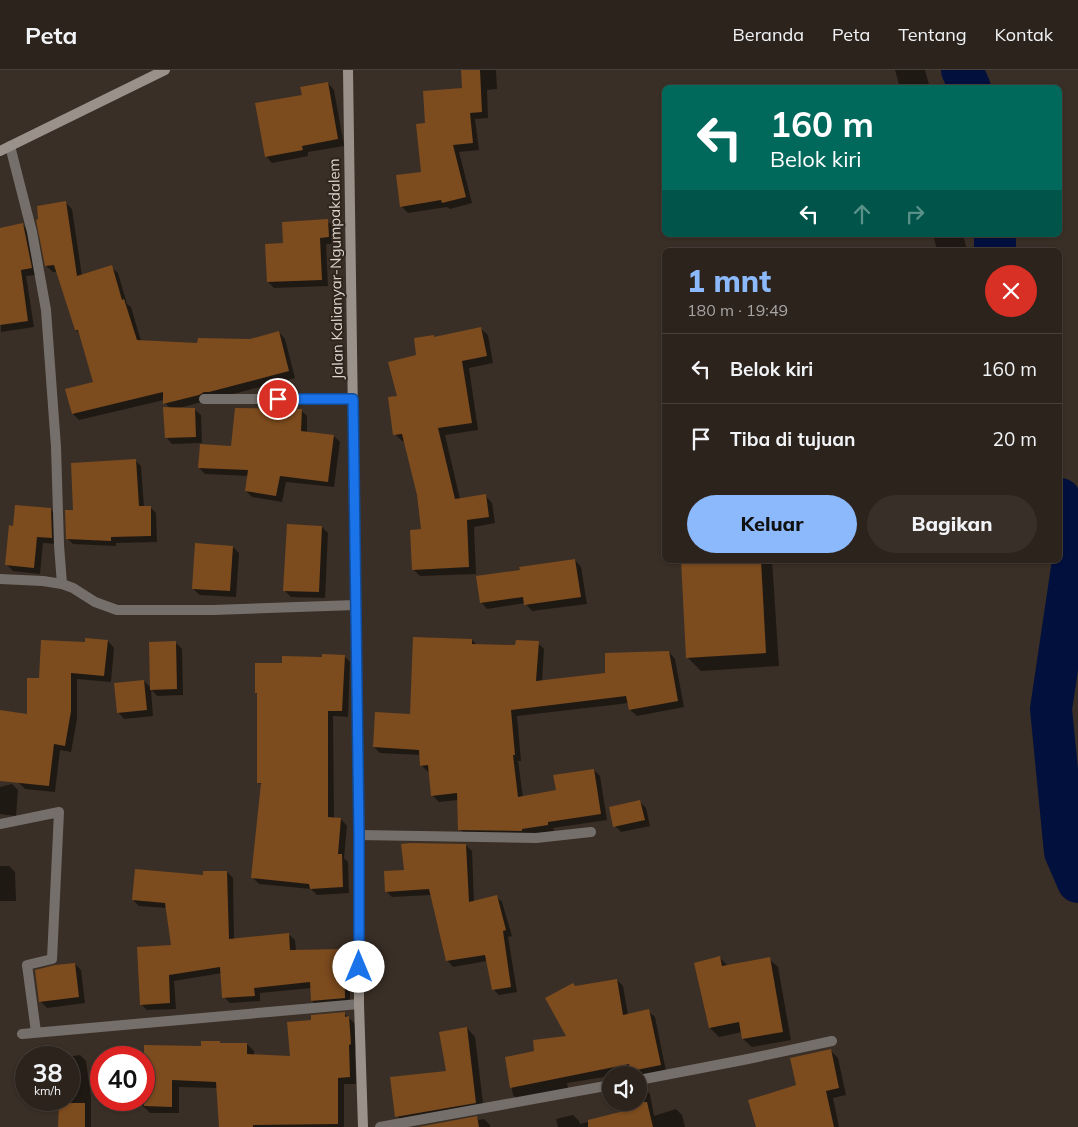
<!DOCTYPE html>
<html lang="id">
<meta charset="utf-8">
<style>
:root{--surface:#2c231c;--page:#382f29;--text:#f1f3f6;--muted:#a6a4a3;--line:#48403b;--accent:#8cb9fc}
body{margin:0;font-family:Mulish,sans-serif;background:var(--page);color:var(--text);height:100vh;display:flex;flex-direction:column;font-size:19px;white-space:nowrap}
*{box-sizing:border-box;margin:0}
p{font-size:16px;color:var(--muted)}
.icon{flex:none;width:28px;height:28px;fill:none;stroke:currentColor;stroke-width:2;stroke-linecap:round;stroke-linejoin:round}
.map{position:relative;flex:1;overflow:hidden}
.panel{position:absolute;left:662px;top:178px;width:400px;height:315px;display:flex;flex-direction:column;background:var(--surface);border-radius:8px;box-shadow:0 1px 4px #0004,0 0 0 1px var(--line)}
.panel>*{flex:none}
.top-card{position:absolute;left:662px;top:15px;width:400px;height:152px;border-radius:8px;box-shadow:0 1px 4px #0004,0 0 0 1px var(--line);background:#00695c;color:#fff;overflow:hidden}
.tools{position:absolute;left:602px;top:996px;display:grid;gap:10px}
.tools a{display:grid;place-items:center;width:45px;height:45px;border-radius:50%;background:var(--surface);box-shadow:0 1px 4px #0004,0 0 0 1px var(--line);font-size:25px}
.speed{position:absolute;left:15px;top:976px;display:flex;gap:10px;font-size:25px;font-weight:700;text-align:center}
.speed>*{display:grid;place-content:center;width:65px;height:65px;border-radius:50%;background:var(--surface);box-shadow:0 1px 4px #0004,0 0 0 1px var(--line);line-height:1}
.speed small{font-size:12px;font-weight:400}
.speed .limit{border:8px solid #d22;background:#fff;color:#111}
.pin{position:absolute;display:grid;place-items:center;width:42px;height:42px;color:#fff;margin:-21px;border:2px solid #fff;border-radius:50%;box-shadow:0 1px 5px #0007}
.me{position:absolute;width:55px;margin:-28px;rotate:0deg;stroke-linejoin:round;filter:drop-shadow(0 0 4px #0008)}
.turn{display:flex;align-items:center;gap:18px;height:105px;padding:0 25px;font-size:22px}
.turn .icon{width:65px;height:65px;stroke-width:2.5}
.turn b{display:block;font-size:35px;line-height:42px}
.lanes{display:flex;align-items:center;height:48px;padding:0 25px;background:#0003;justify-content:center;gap:25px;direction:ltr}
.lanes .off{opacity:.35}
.round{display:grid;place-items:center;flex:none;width:52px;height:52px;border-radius:26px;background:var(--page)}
.headline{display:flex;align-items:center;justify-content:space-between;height:85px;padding:0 25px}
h1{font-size:30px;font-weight:800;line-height:38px;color:var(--accent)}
.primary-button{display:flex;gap:10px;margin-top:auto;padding:10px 25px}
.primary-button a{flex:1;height:58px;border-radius:30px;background:var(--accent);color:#111;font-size:20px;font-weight:800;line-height:58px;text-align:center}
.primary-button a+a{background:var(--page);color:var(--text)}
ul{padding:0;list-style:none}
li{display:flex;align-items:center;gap:15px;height:70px;padding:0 25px;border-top:1px solid var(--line)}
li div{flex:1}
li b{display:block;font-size:19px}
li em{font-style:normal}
header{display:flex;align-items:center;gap:30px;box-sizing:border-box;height:70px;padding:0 25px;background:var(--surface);border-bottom:1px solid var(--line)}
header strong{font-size:24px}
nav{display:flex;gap:28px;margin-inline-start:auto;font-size:18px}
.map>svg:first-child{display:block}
</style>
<header>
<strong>Peta</strong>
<nav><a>Beranda</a><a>Peta</a><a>Tentang</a><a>Kontak</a></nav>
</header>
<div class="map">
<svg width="1078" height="1057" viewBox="0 0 1078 1057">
<rect width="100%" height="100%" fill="#3a2f26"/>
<g fill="#0007">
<path d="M462,0h34l1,19 -10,1 1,28 -13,1 4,31 -20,2 13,51 -22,6 -3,-2 -39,6 -7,-7 21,-33 4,-49 37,-34z"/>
<path d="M895,0h30l5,18h-30z"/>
<path d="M328,13l6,7 10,56 -36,6v4l-36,7 -6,-7 37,-60z"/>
<path d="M66,133l6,6 10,67 29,-9 7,6 9,31 4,3 10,34 58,3 51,-4 29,-8 6,7 10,39 -116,30 15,1 7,6 1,28 -30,1 -6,-7 4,-29 -5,-5 -1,-3 -85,20 -6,-6 22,-31 -15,-49 -4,-4 -19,-58h-4l-7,-6z"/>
<path d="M327,151l7,6 1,17h-9l2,42 -54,2 -6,-6 17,-38z"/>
<path d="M22,154l7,7 8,44 -11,1 8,51 -33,5 -1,-102z"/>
<path d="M933,165h30l4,15h-30z"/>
<path d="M480,258l8,7 5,28 -24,5 9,62 -33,5 15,64 25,-4 7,8 3,20 -21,4 2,47 -56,2 -7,-7 10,-38 -5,-36 -13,-54h-3l-7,-7 3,-37 20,-42 17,-17z"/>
<path d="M301,340l6,6v17l27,3 6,6 -6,45 -48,-5 -4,20 -30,-5 -6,-6 3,-15 -44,-2 -6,-6 33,-21z"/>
<path d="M135,390l6,6 3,41h6l6,6 1,29 -41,1v3l-43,-2 -6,-6 8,-26z"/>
<path d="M50,439l7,7 1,28 -15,-1 -3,31 -27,-3 -6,-6 7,-38z"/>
<path d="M322,457l6,6 -3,65 -34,-1 -6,-6z"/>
<path d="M233,477l6,6 -3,44 -36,-2 -7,-6z"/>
<path d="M575,490l6,7 6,37 -55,7 -7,-8 -38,6 -6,-7 40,-31z"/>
<path d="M682,490h90l7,106 -78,5 -13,-13z"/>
<path d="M472,570l5,5 40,1 21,-3 6,6 -2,33 65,-8 62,-22 6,7 9,48 -47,9 -7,-6 -1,-7 -112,13 4,45h-3l5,36 34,-6 37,-21 6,6 7,44 -54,8 1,3 -27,4 -61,1 -6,-7 -1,-29 -20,2 -6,-6 -3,-24h-2l-7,-7v-10l-41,-2 -6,-6 38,-32z"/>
<path d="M108,571l6,7 -3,34 -34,-3v40l-6,33 -11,-2 -5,42 -30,-3 -7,-7 -18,-2v-66l28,1 12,-36 46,-36z"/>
<path d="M175,572l7,7 1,46 -26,1 -6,-7 2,27 -29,3 -6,-7 26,-31 7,7z"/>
<path d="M344,586l6,6 -2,55 -15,-1 1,103h7l6,7 -3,32 4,4 1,31 -32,2 -6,-6 -52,-5 -7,-7 10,-92 -4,-3 1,-87 -3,-2 27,-29 40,-6z"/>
<path d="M12,714l6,6 -2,26 -16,-2v-27z"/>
<path d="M639,731l7,7 4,18 -29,6 -6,-6z"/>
<path d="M466,775l6,6 2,51 22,-6 6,6 10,34 -4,1 9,55 -18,3 -6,-6 -6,-28 -34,6 -6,-7 -16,-65 -39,2 -6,-6 20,-20z"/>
<path d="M0,796h9l6,6 1,29h-16z"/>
<path d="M227,802l6,6 1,61 54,-5 7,6 1,11 48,-1 6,6v48l-32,3 -6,-6v-13l-52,5v8l-30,2 -6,-6 -2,-24 -48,8 2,28 -29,1 -6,-6 32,-58 -6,-38 -28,-2 -6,-6 71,-24z"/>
<path d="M720,888l8,8 41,-7 9,8 13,73 -39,7 -9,-8 -1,-7 -23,5 -9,-9 -14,-64z"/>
<path d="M75,894l6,6 4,33 -38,5 -7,-7z"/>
<path d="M617,910l6,6 5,29 20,-4 7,6 11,54 -27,4h-28v1l-44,7 2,10 -50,8 -6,-6 -7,-37 29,-6 33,-15 7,-50z"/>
<path d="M344,943l12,12 2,26h-3l1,33h-12v43h-127h4l-4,-39 -38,-1v26h-29l-7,-7 1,-59h58l19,-3h26l7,7v5l37,1 21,-36z"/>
<path d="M467,958l8,9 9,74 -80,12 -9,-9 52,-42z"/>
<path d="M831,981l7,7 8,37 -13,3 6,29h-81z"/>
<path d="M80,985l6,6 5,36v30h-32l1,-27h9v-42h-8z"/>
<path d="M639,1017h4l7,7 4,22 22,-7 6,6 3,12h-127l-2,-8 17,-4 6,6 1,3 49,-13 10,-9z"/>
<path d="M477,1048l2,2 5,-1 6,6v2h-65z"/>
</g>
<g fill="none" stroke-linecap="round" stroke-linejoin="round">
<g stroke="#01103d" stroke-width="42">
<path d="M962,0l8,18"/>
<path d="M995,165v15"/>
<path d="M1060,429l16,42 -25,168 14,143 13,30"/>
</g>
</g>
<g fill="#7c4b1e">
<path d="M461,0h19l2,42 -12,1 3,30 -20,2 13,52 -24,6 -1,-3 -41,7 -4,-32 25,-3 -5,-48 9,-1 -2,-32 39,-3z"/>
<path d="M328,12l10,57 -36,7 1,4 -38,7 -10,-54 47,-8 -2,-8z"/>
<path d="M66,131l11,75 35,-11 10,35 2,-1 13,41 60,3 1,-5 52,1 29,-8 10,40 -80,21h-5l-5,3 -36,9v-12l-91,22 -7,-25 28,-7 -15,-52h-3l-21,-65 -9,1 -9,-46 2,-1 -1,-13z"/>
<path d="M328,149l1,18 -9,1 2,42 -55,2 -2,-38 18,-1 -1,-21z"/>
<path d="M23,153l9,45 -11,2 7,51 -28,4v-97z"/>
<path d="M481,257l6,29 -25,5 10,62 -34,5 17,71 31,-5 3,23 -22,3 2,47 -57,3 -2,-40 11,-1 -4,-34 -15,-61 -9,1 -5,-38 9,-1 -9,-34 28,-7 -2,-17 20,-3v2z"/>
<path d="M163,337l32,1 1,29 -31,1z"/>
<path d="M235,338l67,1 -1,22 33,4 -6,47 -48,-6 -4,20 -31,-5 3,-21 -50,-2 2,-24 31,2z"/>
<path d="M136,389l3,47h12v30l-40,1v4l-45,-2 -1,-29h8l-2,-47z"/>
<path d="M15,435l36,3 1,30 -15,-1 -3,31 -29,-3 4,-40 4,1z"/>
<path d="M287,454l35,2 -3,66 -36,-1z"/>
<path d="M195,473l38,3 -3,45 -38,-2z"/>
<path d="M575,489l6,38 -57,8 -1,-8 -43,6 -4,-27 44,-6 -1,-3z"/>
<path d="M681,490h80l5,93 -80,5z"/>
<path d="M413,567l59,2v5l43,1 1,-5 23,1 -3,40 69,-8v-20l64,-2 9,50 -49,9 -3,-14 -115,14 4,45h-2l5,42 38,-7 -3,-15 41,-6 7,45 -53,8v3l-26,4v2h-2l-62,-1 -1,-37 -26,3 -3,-31 -8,1 -1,-16 -46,-3 2,-35 35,2z"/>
<path d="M85,568l23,2 -4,36 -33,-3v38l-6,35 -11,-2 -5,42 -49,-5v-71l27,4v-36h12l2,-38 44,2z"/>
<path d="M176,571l1,48 -27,1 -1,-48z"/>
<path d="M322,584l23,1 -3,56h-14v106l13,1 -3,36h4l1,33 -33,2 -1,-5 -58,-6 10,-95h-4v-90h-2v-30h27v-7l40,1z"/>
<path d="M144,610l3,30 -30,3 -3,-30z"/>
<path d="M640,730l5,20 -32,7 -4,-20z"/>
<path d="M410,773l56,1 3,58 28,-7 9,35 -3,1 8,56 -19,3 -7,-35 -39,6 -17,-72 -44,3 -1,-21 20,-1 -3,-26z"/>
<path d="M135,799l68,6v-4h24l2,68 60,-6 1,17 54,-1 1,49 -34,3 -1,-19 -56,6 1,8 -33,2 -2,-31 -51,8 1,28 -30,2 -3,-58 34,-2 -6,-42 -33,-3z"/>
<path d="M720,886l2,10 48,-9 13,75 -41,7 -3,-17 -30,6 -15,-65z"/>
<path d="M75,893l4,34 -40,5 -4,-32 20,-5z"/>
<path d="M617,909l6,36 26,-6 12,56 -30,6 -2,-7 -119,24 -5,-31 29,-6 -1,-11 33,-4 -21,-38 28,-15 2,3z"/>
<path d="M345,942v5l4,-1 2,28 -2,1 1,32 -12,1v46l-85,1v2h-34l-3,-45 -44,-2v27l-28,-1v-61l57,1v-5h19v2h27v11l43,2 -3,-34 24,-2v-5z"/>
<path d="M467,957l9,76 -81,14 -5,-40 56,-6 -7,-39z"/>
<path d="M831,979l8,39 -13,3 8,36h-78l-8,-27 48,-15 -6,-27z"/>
<path d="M626,1032h21l6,25h-65v-7l40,-10z"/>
<path d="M59,1033h26v24h-27z"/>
<path d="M477,1046l2,11h-61z"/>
</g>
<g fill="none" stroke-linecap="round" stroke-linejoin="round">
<g stroke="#756f6b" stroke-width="10">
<path d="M10,76l22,86 14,78 10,137 3,98 3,39"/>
<path d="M204,329h149"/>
<path d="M0,509l43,2 19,3 11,4 22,14 22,8h96l143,-5"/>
<path d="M0,754l59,-12 -7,147 -25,6 9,67"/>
<path d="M359,765l177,3 55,-6"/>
<path d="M22,964l337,-30"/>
<path d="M639,1010l109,-21 84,-18"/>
<path d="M380,1057l231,-42"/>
</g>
<g stroke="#9b918b" stroke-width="10">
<path d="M348,0l11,765v169l4,123"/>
<path d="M0,81l165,-81"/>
</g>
</g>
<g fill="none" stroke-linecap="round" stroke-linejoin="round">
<defs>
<path id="route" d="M278,329h75l6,436v132"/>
</defs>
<use href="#route" stroke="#114b97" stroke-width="12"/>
<use href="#route" stroke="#1a73e8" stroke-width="9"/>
</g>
<g text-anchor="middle" stroke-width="4" stroke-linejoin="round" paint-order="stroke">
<g font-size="15" fill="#dbd4ce" stroke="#30251c">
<text transform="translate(336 199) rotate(-91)" y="5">Jalan Kalianyar-Ngumpakdalem</text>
</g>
</g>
</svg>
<div class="tools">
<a><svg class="icon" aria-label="sound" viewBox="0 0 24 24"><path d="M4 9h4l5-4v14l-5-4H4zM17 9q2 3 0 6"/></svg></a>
</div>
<div class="speed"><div>38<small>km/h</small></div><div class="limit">40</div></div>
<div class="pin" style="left:278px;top:329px;background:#d93025"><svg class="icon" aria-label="arrive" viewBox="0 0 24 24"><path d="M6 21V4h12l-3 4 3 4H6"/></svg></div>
<svg class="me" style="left:359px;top:897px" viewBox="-20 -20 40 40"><circle r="19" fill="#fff"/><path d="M0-13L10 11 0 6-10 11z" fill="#1a73e8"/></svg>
<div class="top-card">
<div class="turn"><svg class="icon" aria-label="left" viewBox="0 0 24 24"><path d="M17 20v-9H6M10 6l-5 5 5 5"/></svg><div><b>160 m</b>Belok kiri</div></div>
<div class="lanes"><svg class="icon" aria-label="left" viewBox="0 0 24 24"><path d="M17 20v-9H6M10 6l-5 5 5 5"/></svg><svg class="icon off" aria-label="ahead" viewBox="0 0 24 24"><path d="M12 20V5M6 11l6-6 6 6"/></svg><svg class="icon off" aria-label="right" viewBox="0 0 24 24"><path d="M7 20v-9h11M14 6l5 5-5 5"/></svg></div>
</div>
<section class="panel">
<div class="headline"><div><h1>1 mnt</h1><p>180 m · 19:49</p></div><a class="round" style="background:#d93025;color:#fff"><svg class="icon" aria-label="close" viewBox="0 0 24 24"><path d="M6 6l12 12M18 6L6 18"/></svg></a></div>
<ul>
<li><svg class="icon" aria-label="left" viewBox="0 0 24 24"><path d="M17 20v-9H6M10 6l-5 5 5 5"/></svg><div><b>Belok kiri</b></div><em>160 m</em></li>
<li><svg class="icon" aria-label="arrive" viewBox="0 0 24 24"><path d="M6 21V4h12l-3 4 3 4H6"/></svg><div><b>Tiba di tujuan</b></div><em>20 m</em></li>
</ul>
<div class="primary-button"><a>Keluar</a><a>Bagikan</a></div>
</section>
</div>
